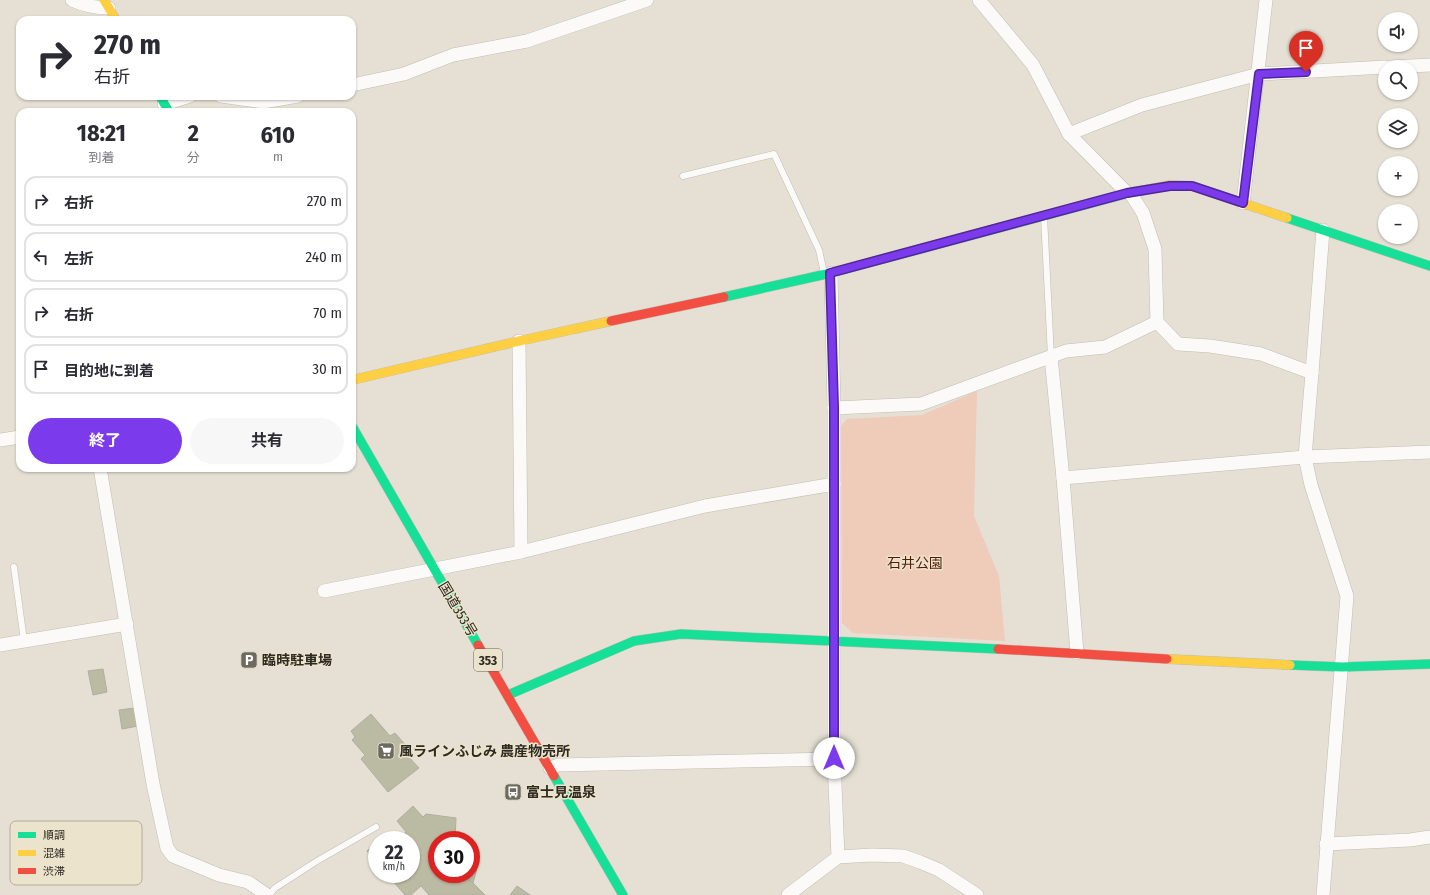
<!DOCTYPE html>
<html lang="ja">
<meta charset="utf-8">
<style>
:root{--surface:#fff;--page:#f7f7f7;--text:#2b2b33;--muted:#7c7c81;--line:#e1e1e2;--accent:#7c3aed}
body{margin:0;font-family:"Fira Sans Condensed","Noto Sans JP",sans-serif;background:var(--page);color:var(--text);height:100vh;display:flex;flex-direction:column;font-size:15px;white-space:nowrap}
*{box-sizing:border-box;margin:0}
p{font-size:13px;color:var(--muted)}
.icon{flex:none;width:22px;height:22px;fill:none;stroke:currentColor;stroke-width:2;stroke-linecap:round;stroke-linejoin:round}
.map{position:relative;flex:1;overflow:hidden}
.drawer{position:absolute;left:16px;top:108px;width:340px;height:364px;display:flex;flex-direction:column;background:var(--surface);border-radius:12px;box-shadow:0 1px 3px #0004}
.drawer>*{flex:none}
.top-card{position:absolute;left:16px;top:16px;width:340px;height:84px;border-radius:12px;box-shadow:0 1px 3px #0004;background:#fff;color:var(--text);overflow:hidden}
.controls{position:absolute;left:1378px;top:12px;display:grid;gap:8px}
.controls a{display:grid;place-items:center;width:40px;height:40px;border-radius:50%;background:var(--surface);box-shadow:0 1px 3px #0004;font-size:20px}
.speed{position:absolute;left:368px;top:831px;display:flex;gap:8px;font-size:20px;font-weight:700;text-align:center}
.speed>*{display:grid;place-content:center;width:52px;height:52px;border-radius:50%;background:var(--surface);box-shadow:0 1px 3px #0004;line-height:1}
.speed small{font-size:10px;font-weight:400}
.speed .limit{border:6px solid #d22;background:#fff;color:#111}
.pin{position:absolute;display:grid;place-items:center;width:34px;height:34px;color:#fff;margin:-41px -17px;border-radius:50% 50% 50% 0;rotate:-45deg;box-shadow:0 0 4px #0007}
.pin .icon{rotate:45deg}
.me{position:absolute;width:44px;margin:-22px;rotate:0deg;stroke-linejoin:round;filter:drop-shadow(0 0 3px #0008)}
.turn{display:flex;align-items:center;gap:14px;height:84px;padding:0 12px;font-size:18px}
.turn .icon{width:52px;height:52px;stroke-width:2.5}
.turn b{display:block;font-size:28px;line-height:34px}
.eta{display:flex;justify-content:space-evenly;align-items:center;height:68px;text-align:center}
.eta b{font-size:24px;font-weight:700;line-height:28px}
.button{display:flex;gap:8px;margin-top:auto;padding:8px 12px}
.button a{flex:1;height:46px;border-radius:24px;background:var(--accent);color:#fff;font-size:16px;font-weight:700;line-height:46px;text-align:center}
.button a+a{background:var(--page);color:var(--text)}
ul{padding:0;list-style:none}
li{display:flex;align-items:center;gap:12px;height:50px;margin:0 8px 6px;padding:0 4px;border:2px solid var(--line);border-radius:12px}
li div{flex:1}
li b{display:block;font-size:15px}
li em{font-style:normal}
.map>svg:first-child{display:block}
</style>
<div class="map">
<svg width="1430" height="895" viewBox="0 0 1430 895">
<rect width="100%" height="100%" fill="#e5e0d3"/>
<path fill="#efcbba" d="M977,391l-3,125 25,60 6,65 -152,-8 -11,-10 -1,-197 6,-7 75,-4z"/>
<g fill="#bbbba3" stroke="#afaea3">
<path d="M103,669l4,23 -14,3 -5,-24z"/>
<path d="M134,708l4,18 -16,3 -3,-19z"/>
<path d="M371,714l19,22 5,-3 15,17 -4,4 13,14 -31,24 -27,-33 4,-4 -13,-15 3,-3 -4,-6z"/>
<path d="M413,806l10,11 3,-3 30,4 -1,22h-18v34h12l-3,3 5,4 1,-2 3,2 6,-7 12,9 12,12h-56l-8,-9 -10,9h-6l-18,-21h24v-34h-14l9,-8 -9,-11z"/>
<path d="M388,832l8,8h-17z"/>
<path d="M377,842v21l-10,-12z"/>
<path d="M471,855l7,3 1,3 -6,22 -12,-9h10z"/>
<path d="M517,886l13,9h-20z"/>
</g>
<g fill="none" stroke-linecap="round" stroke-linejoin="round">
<defs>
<g id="lane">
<path d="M683,176l91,-22 45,96 5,23"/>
<path d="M1044,216l7,141"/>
<path d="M14,567l10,74"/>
<path d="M269,895l6,-7 42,-27 59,-34"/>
</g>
<g id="street">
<path d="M72,0c13,6 23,8 37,8"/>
<path d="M979,0l54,65 36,69 58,59 4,1 12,19 12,36 2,73 21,22 32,2 51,8 51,19"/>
<path d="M1391,67l39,-2"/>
<path d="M352,85l52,-11 49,-19 74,-14 120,-41"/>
<path d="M221,96l42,6 35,-6"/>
<path d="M164,104l26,-8"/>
<path d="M1069,134l73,-29 117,-31 126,-7"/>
<path d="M1243,203l23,-203"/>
<path d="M831,273l3,135v351l4,98"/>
<path d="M519,341l2,211"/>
<path d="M1051,357l12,121 14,175"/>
<path d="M834,408l87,-4 145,-53 39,-4 52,-25"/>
<path d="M0,440l20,-3"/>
<path d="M100,468l53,316 14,64 6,8 46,19 29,7 19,13"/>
<path d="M1063,478l242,-21 125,-5"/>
<path d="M324,591l197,-39 184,-46 129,-22"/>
<path d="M0,645l127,-21"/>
<path d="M550,768l8,-3 276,-6"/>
<path d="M1326,844l84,-4 20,-3"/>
<path d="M788,895l50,-38 34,-2 31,1 17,6 19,8 38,25"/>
<path d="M1323,895l24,-299 -36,-111 -6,-28 7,-84 11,-143"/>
</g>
<g id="fast">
<path d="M160,96l9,16"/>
<path d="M1287,218l143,48"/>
<path d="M724,297l107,-24 298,-80"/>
<path d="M352,426l126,219"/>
<path d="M1290,665l52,2 88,-3"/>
<path d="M508,695l126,-54 47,-7 317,15"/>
<path d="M554,776l69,119"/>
</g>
<g id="slow">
<path d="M104,0l12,20"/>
<path d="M1129,193l42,-8 21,1 95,32"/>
<path d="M352,380l167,-39 92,-20"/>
<path d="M1167,659l123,6"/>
</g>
<g id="jam">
<path d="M611,321l113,-24"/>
<path d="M478,645l76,131"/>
<path d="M998,649l169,10"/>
</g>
</defs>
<use href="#lane" stroke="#c0bdb2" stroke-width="7"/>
<use href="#street" stroke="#c0bdb2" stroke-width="14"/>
<use href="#fast" stroke="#c0bdb2" stroke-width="10"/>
<use href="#slow" stroke="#c0bdb2" stroke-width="10"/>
<use href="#jam" stroke="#c0bdb2" stroke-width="10"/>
<use href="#lane" stroke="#fbfaf8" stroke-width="6"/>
<use href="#street" stroke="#fbfaf8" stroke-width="13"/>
<use href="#fast" stroke="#16e098" stroke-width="9"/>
<use href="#slow" stroke="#ffcf43" stroke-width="9"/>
<use href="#jam" stroke="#f24e42" stroke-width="9"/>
</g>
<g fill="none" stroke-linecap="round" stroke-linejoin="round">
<defs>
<path id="route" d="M834,758v-350l-4,-135 297,-80 43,-7h22l51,17 16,-129 47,-2"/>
</defs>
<use href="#route" stroke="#51269a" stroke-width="10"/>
<use href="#route" stroke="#7c3aed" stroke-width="7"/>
</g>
<defs>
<symbol id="parking-square" viewBox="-11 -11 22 22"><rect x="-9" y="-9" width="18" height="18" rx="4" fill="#6d6a5f" stroke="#ece3cc"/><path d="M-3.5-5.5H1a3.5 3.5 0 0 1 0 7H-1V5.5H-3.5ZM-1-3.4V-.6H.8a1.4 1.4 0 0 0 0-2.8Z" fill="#fff"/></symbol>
<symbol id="supermarket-square" viewBox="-11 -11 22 22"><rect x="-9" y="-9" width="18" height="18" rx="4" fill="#6d6a5f" stroke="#ece3cc"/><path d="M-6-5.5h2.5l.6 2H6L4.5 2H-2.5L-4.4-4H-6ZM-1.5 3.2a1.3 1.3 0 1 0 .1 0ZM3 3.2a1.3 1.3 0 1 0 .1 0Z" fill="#fff"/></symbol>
<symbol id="bus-square" viewBox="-11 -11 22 22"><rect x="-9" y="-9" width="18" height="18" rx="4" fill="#6d6a5f" stroke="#ece3cc"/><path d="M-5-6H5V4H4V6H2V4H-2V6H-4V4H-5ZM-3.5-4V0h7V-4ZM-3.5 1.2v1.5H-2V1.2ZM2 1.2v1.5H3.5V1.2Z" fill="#fff"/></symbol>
</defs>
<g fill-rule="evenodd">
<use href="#parking-square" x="239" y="650" width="20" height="20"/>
<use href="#supermarket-square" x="376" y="741" width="20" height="20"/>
<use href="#bus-square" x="503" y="782" width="20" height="20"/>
</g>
<g text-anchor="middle" stroke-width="3" stroke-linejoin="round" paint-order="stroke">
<rect fill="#ece3cc" stroke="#666254" stroke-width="1" x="474" y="649" width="28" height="22" rx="3"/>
<g font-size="13" font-weight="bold" fill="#2d2a21">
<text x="488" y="665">353</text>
</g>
<g font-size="14" fill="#551b08" stroke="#ece3cc">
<text x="915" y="568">石井公園</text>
</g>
<g font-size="14" fill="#2d2a21" stroke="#ece3cc">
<text transform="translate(458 609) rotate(59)" y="5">国道353号</text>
</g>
<g font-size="14" font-weight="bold" fill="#2d2a21" stroke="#ece3cc" text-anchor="start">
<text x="262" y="665">臨時駐車場</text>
<text x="399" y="756">風ラインふじみ 農産物売所</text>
<text x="526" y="797">富士見温泉</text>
</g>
</g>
<rect x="10" y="821" width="132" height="64" rx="6" fill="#ece3cc" stroke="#b3ac99" stroke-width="1"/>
<rect x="18" y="832" width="18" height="6" fill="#16e098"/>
<rect x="18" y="850" width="18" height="6" fill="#ffcf43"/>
<rect x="18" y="868" width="18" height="6" fill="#f24e42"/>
<g font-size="11" fill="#2d2a21">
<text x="43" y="839">順調</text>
<text x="43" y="857">混雑</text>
<text x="43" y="875">渋滞</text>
</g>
</svg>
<div class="controls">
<a><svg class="icon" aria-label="sound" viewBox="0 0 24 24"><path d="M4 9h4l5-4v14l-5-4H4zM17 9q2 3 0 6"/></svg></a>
<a><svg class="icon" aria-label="search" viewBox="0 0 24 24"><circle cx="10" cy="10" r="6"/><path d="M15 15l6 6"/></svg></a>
<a><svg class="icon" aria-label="layers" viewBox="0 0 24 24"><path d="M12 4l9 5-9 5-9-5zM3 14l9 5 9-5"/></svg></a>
<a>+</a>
<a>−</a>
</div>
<div class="speed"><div>22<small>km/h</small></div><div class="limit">30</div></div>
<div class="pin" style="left:1306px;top:72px;background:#d93025"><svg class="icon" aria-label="arrive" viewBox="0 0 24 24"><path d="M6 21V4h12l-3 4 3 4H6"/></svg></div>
<svg class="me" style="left:834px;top:758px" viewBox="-20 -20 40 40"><circle r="19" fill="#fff"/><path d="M0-13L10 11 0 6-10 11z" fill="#7c3aed"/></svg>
<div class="top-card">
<div class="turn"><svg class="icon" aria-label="right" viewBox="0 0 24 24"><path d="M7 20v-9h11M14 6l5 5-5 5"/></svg><div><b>270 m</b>右折</div></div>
</div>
<section class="drawer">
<div class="eta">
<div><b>18:21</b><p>到着</p></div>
<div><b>2</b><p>分</p></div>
<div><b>610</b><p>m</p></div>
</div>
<ul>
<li><svg class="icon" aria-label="right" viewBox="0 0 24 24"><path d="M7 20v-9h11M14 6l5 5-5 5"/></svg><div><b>右折</b></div><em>270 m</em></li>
<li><svg class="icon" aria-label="left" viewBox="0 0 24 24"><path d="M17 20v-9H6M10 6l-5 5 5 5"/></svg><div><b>左折</b></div><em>240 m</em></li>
<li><svg class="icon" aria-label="right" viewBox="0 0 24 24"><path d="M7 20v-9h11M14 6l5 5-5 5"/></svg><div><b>右折</b></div><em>70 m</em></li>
<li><svg class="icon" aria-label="arrive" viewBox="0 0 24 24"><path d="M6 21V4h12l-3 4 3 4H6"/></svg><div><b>目的地に到着</b></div><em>30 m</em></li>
</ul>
<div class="button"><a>終了</a><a>共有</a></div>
</section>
</div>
